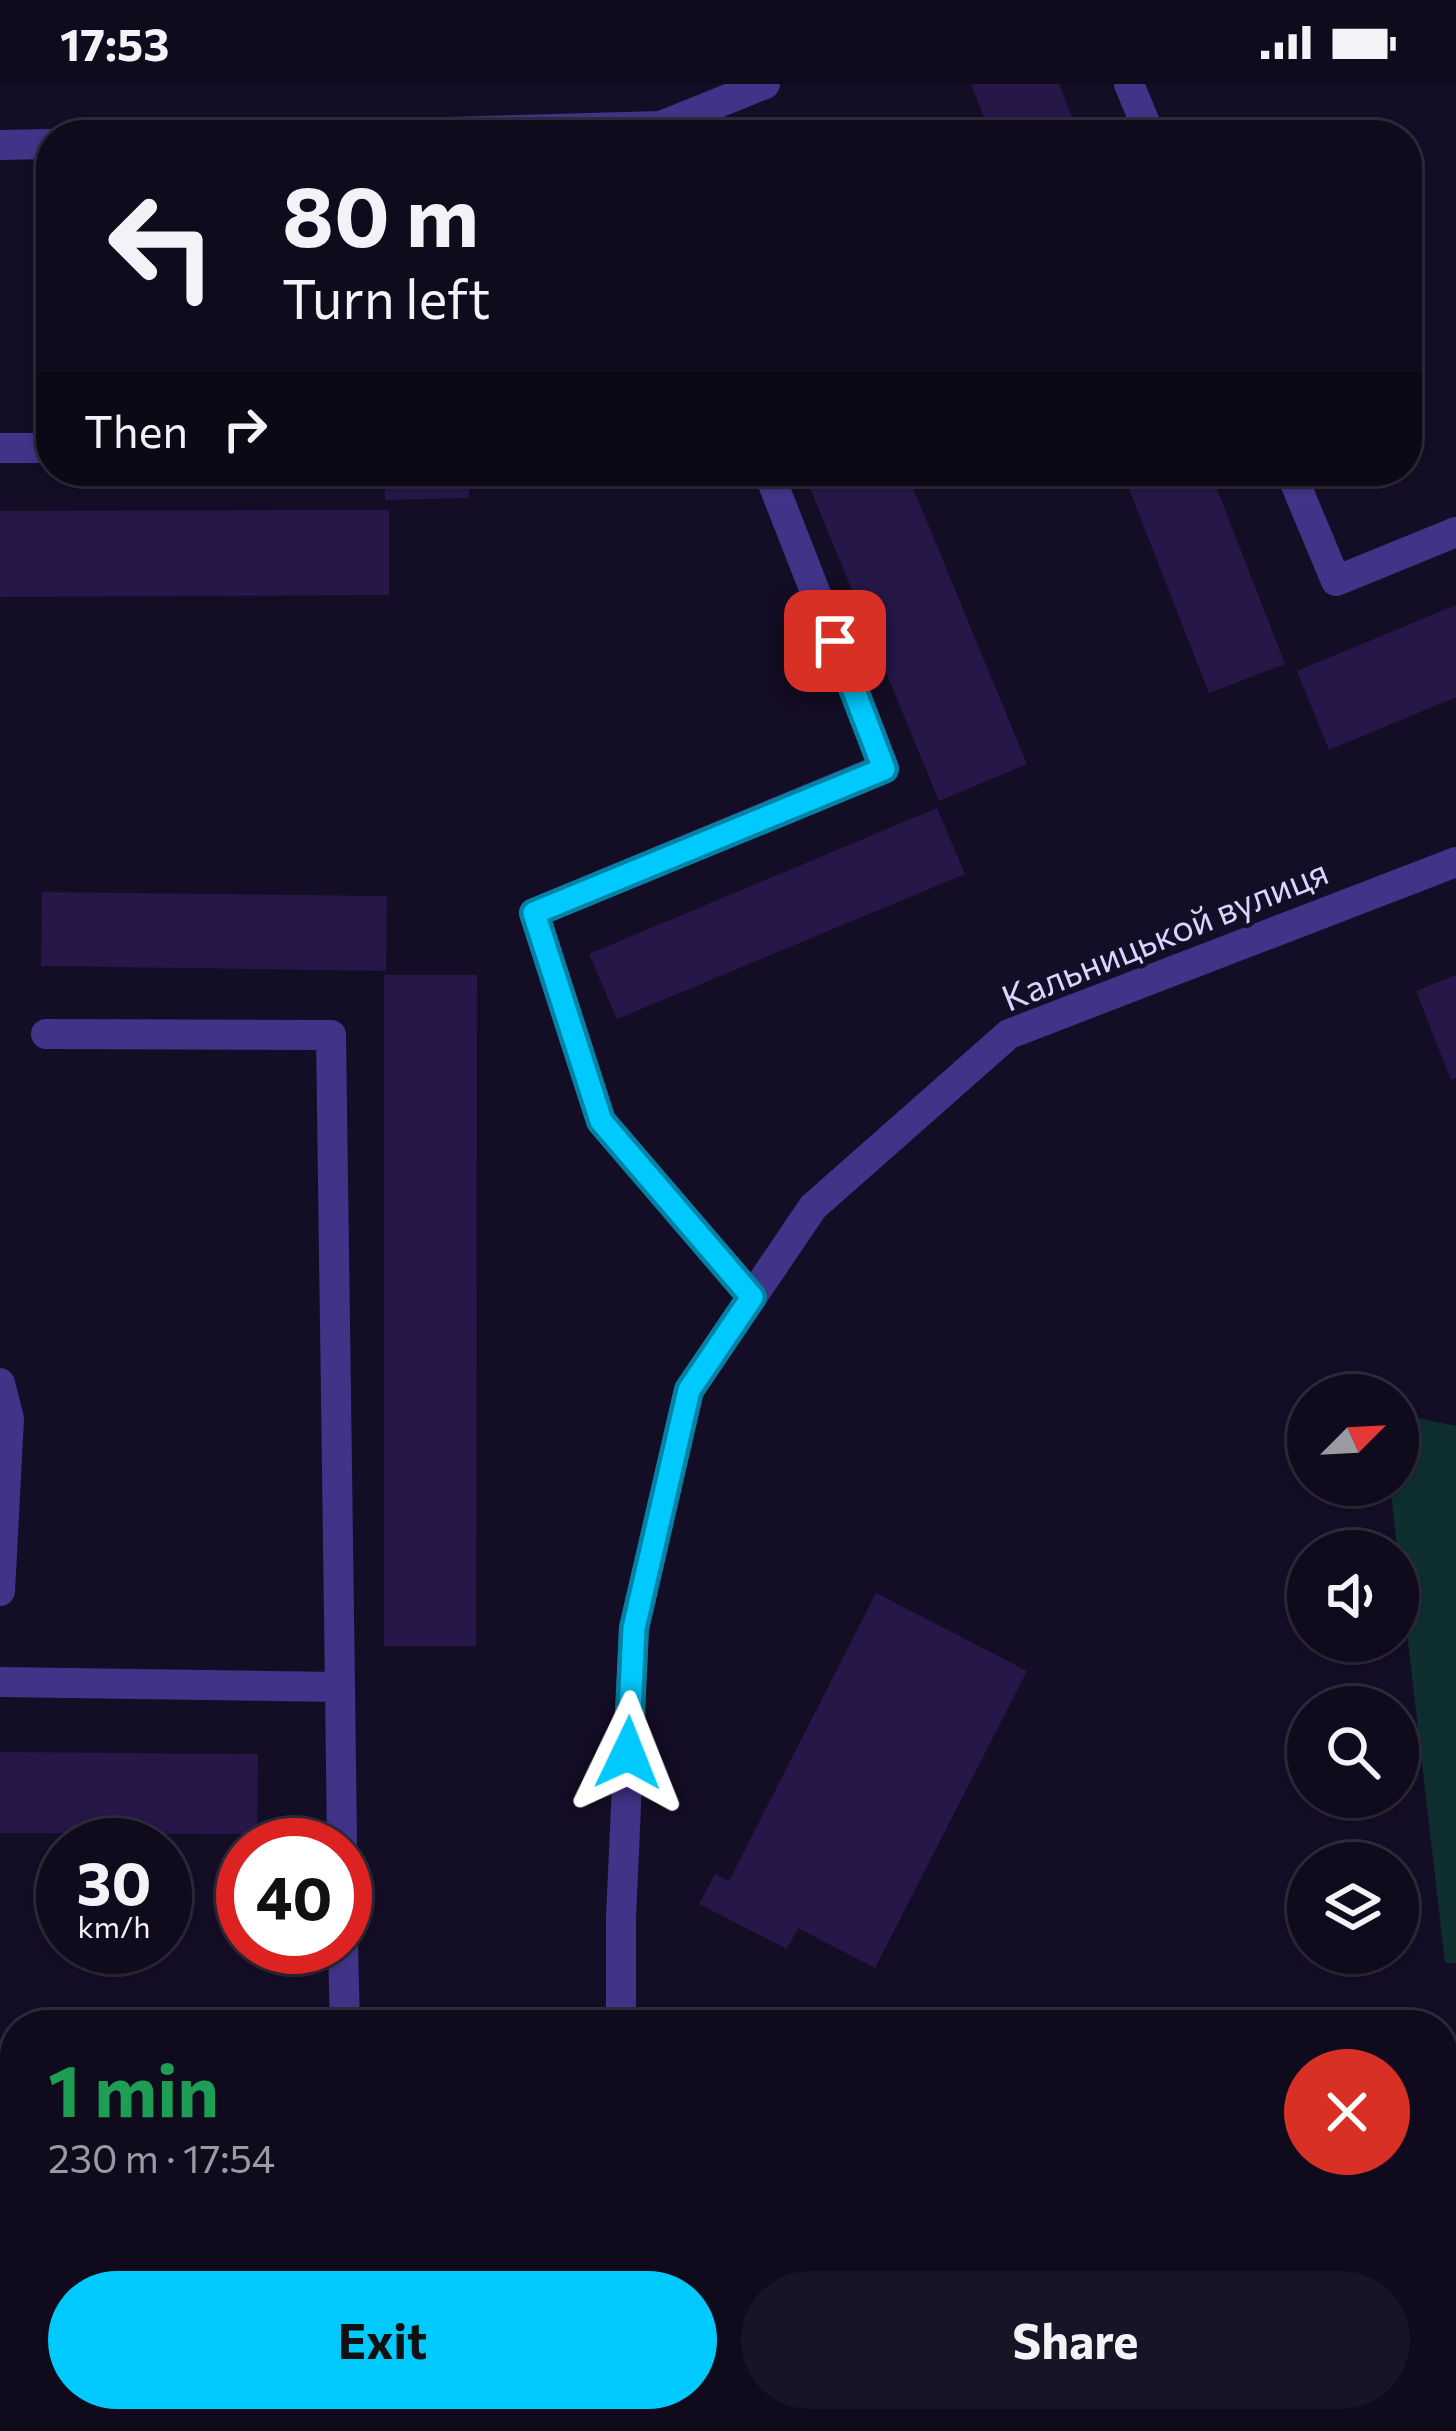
<!DOCTYPE html>
<meta charset="utf-8">
<style>
:root{--surface:#0f0a1c;--page:#181325;--text:#f1f3f6;--muted:#9b9aa3;--line:#2f2b3b;--accent:#00c9fd}
body{margin:0;font-family:Commissioner,sans-serif;background:var(--page);color:var(--text);height:100vh;display:flex;flex-direction:column;font-size:45px;white-space:nowrap}
*{box-sizing:border-box;margin:0}
p{font-size:39px;color:var(--muted)}
.icon{flex:none;width:66px;height:66px;fill:none;stroke:currentColor;stroke-width:2;stroke-linecap:round;stroke-linejoin:round}
.map{position:relative;flex:1;overflow:hidden}
.sheet{position:absolute;left:0px;top:1926px;width:1458px;height:423px;display:flex;flex-direction:column;background:var(--surface);border-radius:48px 48px 0 0;box-shadow:0 3px 9px #0004,0 0 0 3px var(--line)}
.sheet>*{flex:none}
.banner{position:absolute;left:36px;top:36px;width:1386px;height:366px;border-radius:48px;box-shadow:0 3px 9px #0004,0 0 0 3px var(--line);background:#0f0a1c;color:var(--text);overflow:hidden}
.needle{width:78px;rotate:66deg}
.controls{position:absolute;left:1287px;top:1290px;display:grid;gap:24px}
.controls a{display:grid;place-items:center;width:132px;height:132px;border-radius:50%;background:var(--surface);box-shadow:0 3px 9px #0004,0 0 0 3px var(--line);font-size:60px}
.speed{position:absolute;left:36px;top:1734px;display:flex;gap:24px;font-size:60px;font-weight:700;text-align:center}
.speed>*{display:grid;place-content:center;width:156px;height:156px;border-radius:50%;background:var(--surface);box-shadow:0 3px 9px #0004,0 0 0 3px var(--line);line-height:1}
.speed small{font-size:30px;font-weight:400}
.speed .limit{border:18px solid #d22;background:#fff;color:#111}
.pin{position:absolute;display:grid;place-items:center;width:102px;height:102px;color:#fff;margin:-51px;border-radius:24px;box-shadow:0 6px 18px #0006}
.me{position:absolute;width:132px;margin:-66px;rotate:2deg;stroke-linejoin:round;filter:drop-shadow(0 0 9px #0008)}
.turn{display:flex;align-items:center;gap:42px;height:252px;padding:0 48px;font-size:54px}
.turn .icon{width:156px;height:156px;stroke-width:2.5}
.turn b{display:block;font-size:84px;line-height:102px}
.then{display:flex;align-items:center;height:114px;padding:0 48px;background:#0003;gap:24px;font-size:45px}
.round{display:grid;place-items:center;flex:none;width:126px;height:126px;border-radius:63px;background:var(--page)}
.head{display:flex;align-items:center;justify-content:space-between;height:204px;padding:0 48px}
h1{font-size:72px;font-weight:700;line-height:90px;color:#1e9e55}
.cta{display:flex;gap:24px;margin-top:auto;padding:24px 48px}
.cta a{flex:1;height:138px;border-radius:72px;background:var(--accent);color:#111;font-size:48px;font-weight:700;line-height:138px;text-align:center}
.cta a+a{background:var(--page);color:var(--text)}
.status{display:flex;justify-content:space-between;align-items:center;height:84px;padding:0 60px;background:var(--surface);direction:ltr}
.status svg{height:33px;fill:currentColor}
.map>svg:first-child{display:block}
</style>
<div class="status"><b>17:53</b><svg viewBox="0 0 49 12"><path d="M0 12V9h3v3zM5 12V6h3v6zM10 12V3h3v9zM15 12V0h3v12zM26 1h20v11H26zM47 4h2v5h-2z"/></svg></div>
<div class="map">
<svg width="1456" height="2347" viewBox="0 0 1456 2347">
<rect width="100%" height="100%" fill="#140d26"/>
<path fill="#0f2e30" d="M1398,1330l58,12v537h-11l-55,-478h8z"/>
<g fill="#261748">
<path d="M971,0h88l20,51h-88z"/>
<path d="M384,387h85v27l-84,2z"/>
<path d="M803,387h103l121,293 -88,37z"/>
<path d="M1122,387h88l75,193 -76,29z"/>
<path d="M389,426v85l-389,2v-86z"/>
<path d="M1456,521v92l-127,53 -32,-79z"/>
<path d="M937,724l28,66 -348,145 -28,-65z"/>
<path d="M42,808l345,4 -1,75 -345,-5z"/>
<path d="M384,891h93l-1,671h-92z"/>
<path d="M1456,891v103l-5,2 -35,-89z"/>
<path d="M876,1509l151,78 -152,297 -77,-40 -11,21 -88,-45 16,-30 14,7z"/>
<path d="M0,1668l258,2 -1,80 -257,-1z"/>
<path d="M0,2238h15v96h736v13h-308l-443,-8z"/>
</g>
<g fill="none" stroke-linecap="round" stroke-linejoin="round">
<g stroke="#403489" stroke-width="30">
<path d="M1129,0l21,51"/>
<path d="M340,51l321,-9 104,-42"/>
<path d="M0,61l51,-1"/>
<path d="M0,364h51"/>
<path d="M1290,387l46,110 120,-49"/>
<path d="M46,950l285,1 9,652"/>
<path d="M752,1213l-151,-176 -67,-208 350,-145 -116,-297"/>
<path d="M0,1299l9,36 -9,172"/>
<path d="M0,1598l340,5 2,158"/>
<path d="M343,1863l2,78"/>
<path d="M621,1941v-107l13,-290 55,-238 124,-183 196,-173 447,-172"/>
<path d="M1443,2031l13,-1"/>
<path d="M0,2045h15"/>
<path d="M985,2334v13"/>
</g>
</g>
<g fill="none" stroke-linecap="round" stroke-linejoin="round">
<defs>
<path id="route" d="M628,1669l6,-125 55,-238 63,-93 -151,-176 -67,-208 350,-144 -49,-128"/>
</defs>
<use href="#route" stroke="#0083a4" stroke-width="30"/>
<use href="#route" stroke="#00c9fd" stroke-width="21"/>
</g>
<g text-anchor="middle" stroke-width="9" stroke-linejoin="round" paint-order="stroke">
<g font-size="36" fill="#dcd2ff" stroke="#140d26">
<text transform="translate(1165 851) rotate(-22)" y="13">Кальницькой вулиця</text>
</g>
</g>
</svg>
<div class="controls">
<a><svg class="needle" viewBox="-14 -14 28 28"><path d="M0-13l5 13h-10z" fill="#e53935"/><path d="M0 13l5-13h-10z" fill="#9b9aa3"/></svg></a>
<a><svg class="icon" aria-label="sound" viewBox="0 0 24 24"><path d="M4 9h4l5-4v14l-5-4H4zM17 9q2 3 0 6"/></svg></a>
<a><svg class="icon" aria-label="search" viewBox="0 0 24 24"><circle cx="10" cy="10" r="6"/><path d="M15 15l6 6"/></svg></a>
<a><svg class="icon" aria-label="layers" viewBox="0 0 24 24"><path d="M12 4l9 5-9 5-9-5zM3 14l9 5 9-5"/></svg></a>
</div>
<div class="speed"><div>30<small>km/h</small></div><div class="limit">40</div></div>
<div class="pin" style="left:835px;top:557px;background:#d93025"><svg class="icon" aria-label="arrive" viewBox="0 0 24 24"><path d="M6 21V4h12l-3 4 3 4H6"/></svg></div>
<svg class="me" style="left:628px;top:1669px" viewBox="-20 -20 40 40"><path d="M0-17L14 15 0 8-14 15z" fill="#00c9fd" stroke="#fff" stroke-width="4"/></svg>
<div class="banner">
<div class="turn"><svg class="icon" aria-label="left" viewBox="0 0 24 24"><path d="M17 20v-9H6M10 6l-5 5 5 5"/></svg><div><b>80 m</b>Turn left</div></div>
<div class="then">Then<svg class="icon" aria-label="right" viewBox="0 0 24 24"><path d="M7 20v-9h11M14 6l5 5-5 5"/></svg></div>
</div>
<section class="sheet">
<div class="head"><div><h1>1 min</h1><p>230 m · 17:54</p></div><a class="round" style="background:#d93025;color:#fff"><svg class="icon" aria-label="close" viewBox="0 0 24 24"><path d="M6 6l12 12M18 6L6 18"/></svg></a></div>
<div class="cta"><a>Exit</a><a>Share</a></div>
</section>
</div>
